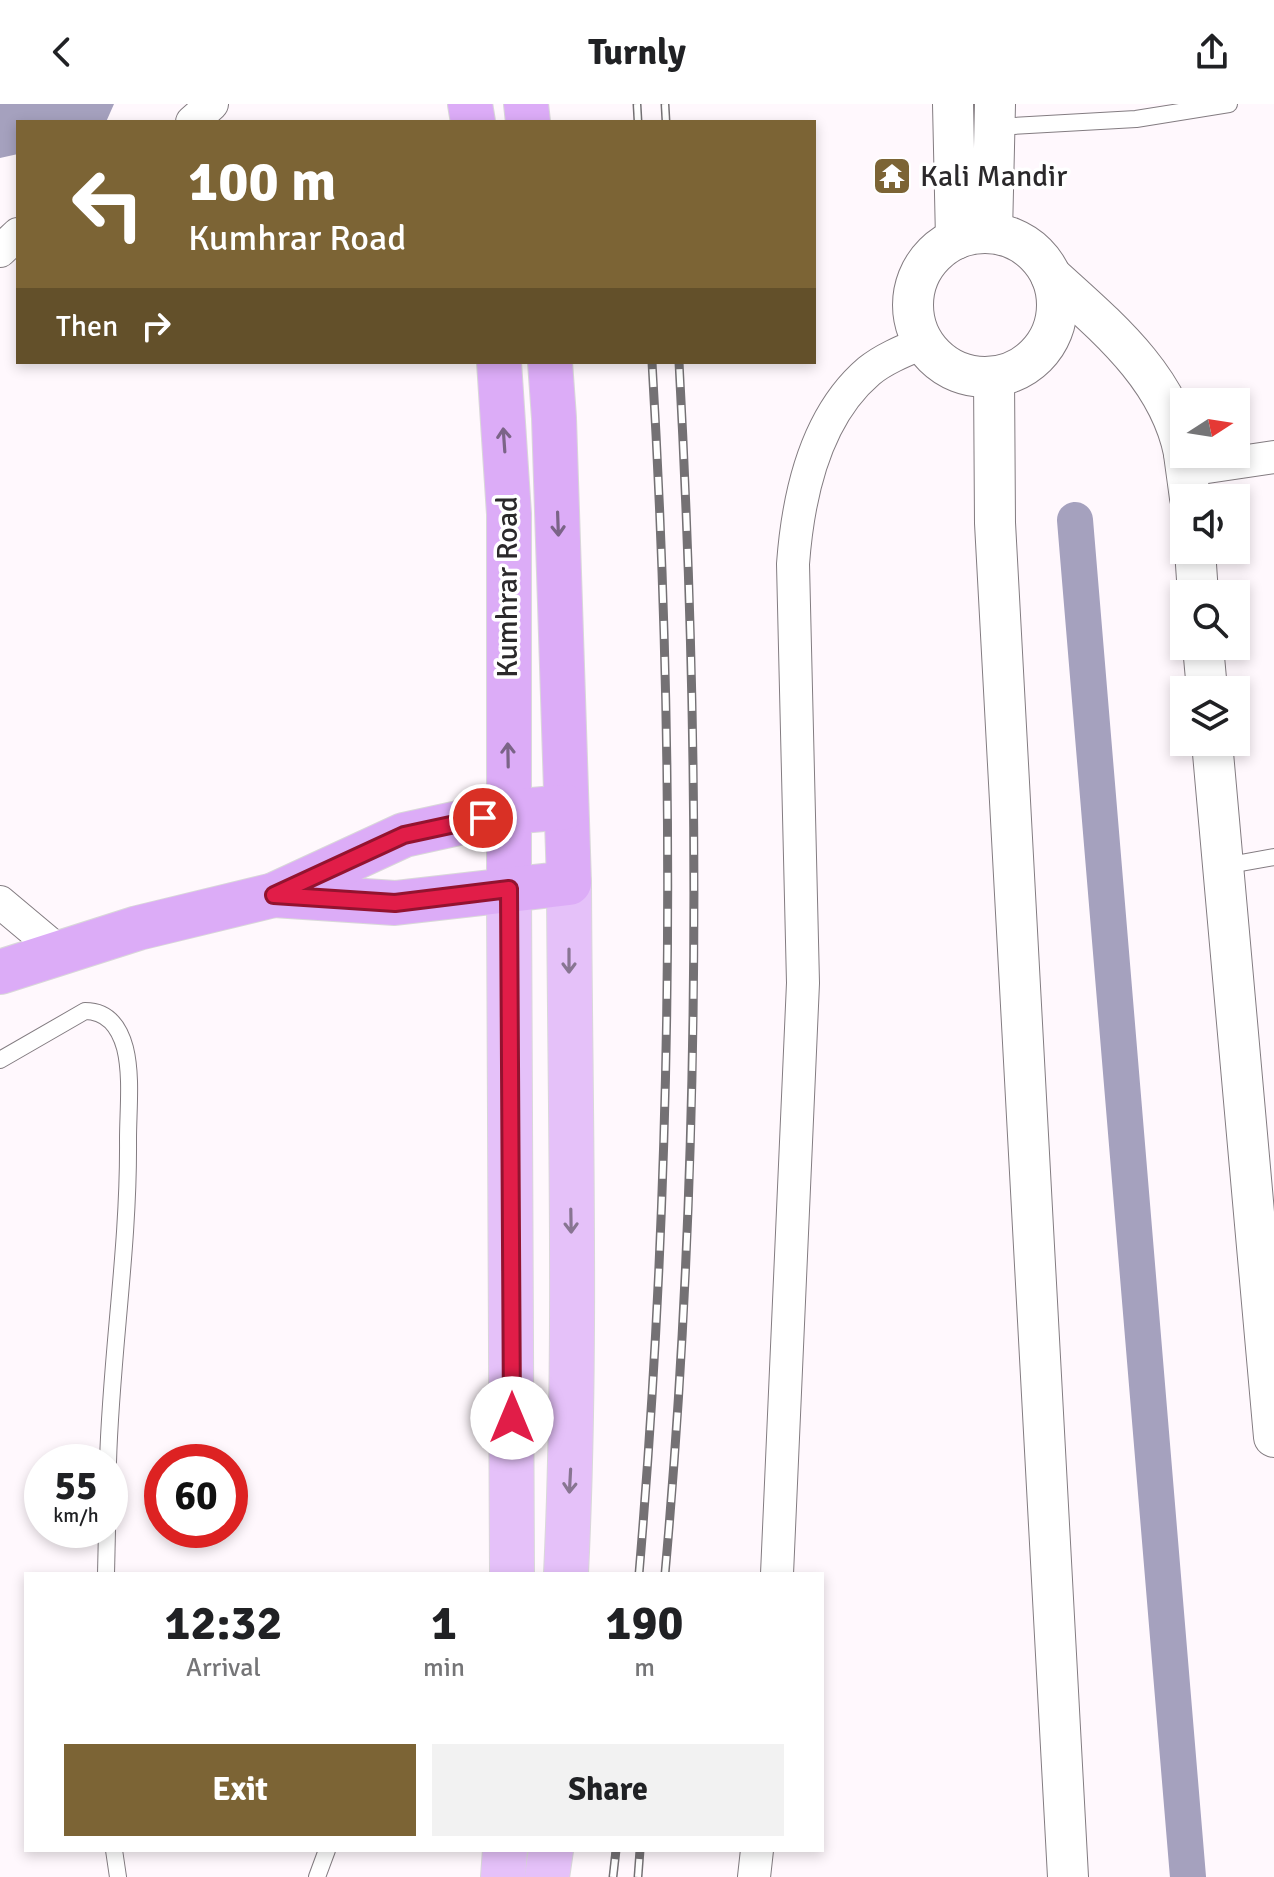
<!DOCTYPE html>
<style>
:root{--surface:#fff;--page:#f2f2f2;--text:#202124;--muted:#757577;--accent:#7c6435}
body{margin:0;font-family:Signika,sans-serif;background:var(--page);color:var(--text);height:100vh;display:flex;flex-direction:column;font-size:30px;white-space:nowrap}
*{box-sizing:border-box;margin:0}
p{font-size:26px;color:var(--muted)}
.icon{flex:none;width:44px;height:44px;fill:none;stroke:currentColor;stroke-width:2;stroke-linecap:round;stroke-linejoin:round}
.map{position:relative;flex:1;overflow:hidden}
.panel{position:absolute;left:24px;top:1468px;width:800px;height:280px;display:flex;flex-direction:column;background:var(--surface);border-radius:0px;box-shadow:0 4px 12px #0003}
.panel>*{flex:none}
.hud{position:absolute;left:16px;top:16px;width:800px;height:244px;border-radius:0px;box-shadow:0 4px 12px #0003;background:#7c6435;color:#fff;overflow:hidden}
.needle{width:52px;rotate:78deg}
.fabs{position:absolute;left:1170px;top:284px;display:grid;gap:16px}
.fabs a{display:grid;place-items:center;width:80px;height:80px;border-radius:0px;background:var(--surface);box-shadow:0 4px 12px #0003;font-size:40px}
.speed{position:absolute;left:24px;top:1340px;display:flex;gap:16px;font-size:40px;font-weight:700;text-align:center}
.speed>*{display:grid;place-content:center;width:104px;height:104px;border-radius:50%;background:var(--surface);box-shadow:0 4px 12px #0003;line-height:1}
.speed small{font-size:20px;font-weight:400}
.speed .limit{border:12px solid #d22;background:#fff;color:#111}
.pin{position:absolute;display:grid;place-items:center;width:68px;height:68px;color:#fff;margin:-34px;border:4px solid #fff;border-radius:50%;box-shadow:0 2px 8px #0007}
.me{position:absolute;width:88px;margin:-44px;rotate:0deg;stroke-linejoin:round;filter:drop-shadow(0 0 6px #0008)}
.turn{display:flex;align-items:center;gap:28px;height:168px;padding:0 40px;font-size:36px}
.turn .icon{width:104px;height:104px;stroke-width:2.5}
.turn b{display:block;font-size:56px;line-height:68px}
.then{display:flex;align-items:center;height:76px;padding:0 40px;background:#0003;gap:16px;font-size:30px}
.eta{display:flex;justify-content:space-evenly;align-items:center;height:136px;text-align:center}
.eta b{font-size:48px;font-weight:700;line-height:56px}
.button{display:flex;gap:16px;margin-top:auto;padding:16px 40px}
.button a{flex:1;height:92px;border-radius:0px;background:var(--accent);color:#fff;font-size:32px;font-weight:700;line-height:92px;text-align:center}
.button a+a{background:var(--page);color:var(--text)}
header{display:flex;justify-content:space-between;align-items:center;height:104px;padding:0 40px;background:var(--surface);font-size:36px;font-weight:700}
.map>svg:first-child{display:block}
</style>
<header><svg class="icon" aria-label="back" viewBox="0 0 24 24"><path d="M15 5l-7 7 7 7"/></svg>Turnly<svg class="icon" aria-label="share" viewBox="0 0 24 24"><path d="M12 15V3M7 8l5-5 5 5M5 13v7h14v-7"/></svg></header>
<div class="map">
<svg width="1274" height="1773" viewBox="0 0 1274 1773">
<rect width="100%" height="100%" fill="#fff8fd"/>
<path fill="#a5a1be" d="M0,0h114l-8,18h-88v32l-18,4z"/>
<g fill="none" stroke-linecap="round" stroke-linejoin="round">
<path stroke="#a5a1be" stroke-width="36" d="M1075,416l113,1357"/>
<defs>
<g id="service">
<path d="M996,23l140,-8 93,-15"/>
<path d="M1224,762l50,-9"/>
<path d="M0,956l85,-49c22,0 34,15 40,37 7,28 3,63 3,91 1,109 -17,215 -20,323"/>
<path d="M106,1470l1,-44"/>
<path d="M114,1746l4,27"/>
<path d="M317,1773l10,-27"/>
</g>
<g id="minor">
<path d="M192,18l20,-18"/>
<path d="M0,147l18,-17"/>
<path d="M1187,366l87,-13"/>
<path d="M0,798l62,52"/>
<path d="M777,1470l26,-591 -10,-419c5,-68 22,-147 76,-193 16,-13 37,-21 56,-29"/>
<path d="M754,1773l3,-27"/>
</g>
<g id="tertiary">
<path d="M953,0l3,135"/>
<path d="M992,129l3,-129"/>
<circle cx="985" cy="201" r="72"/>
<path d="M1051,172c55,50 118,101 133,177"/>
<path d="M994,273l1,146 73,1354"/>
<path d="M1184,350l6,44"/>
<path d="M1195,446l3,44"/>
<path d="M1203,542l4,44"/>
<path d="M1212,638l62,695"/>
</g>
<g id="primary">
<path d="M509,785l3,685"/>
<path d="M566,1470c11,-230 4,-461 3,-691"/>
<path d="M503,1773l2,-27"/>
<path d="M547,1773l4,-27"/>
</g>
<g id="trunk">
<path d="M470,0l3,18"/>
<path d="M526,0l2,18"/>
<path d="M499,258l10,152v375"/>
<path d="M274,791l121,8 174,-20 -15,-465 -4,-56"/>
<path d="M0,868l138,-44 136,-33 130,-60 105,-23 57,-5"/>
</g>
</defs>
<use href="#service" stroke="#837c81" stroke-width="18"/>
<use href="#minor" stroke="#837c81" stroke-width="34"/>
<use href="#tertiary" stroke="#837c81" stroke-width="42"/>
<use href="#primary" stroke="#d9d8d9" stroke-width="46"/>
<use href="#trunk" stroke="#d9d8d9" stroke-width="46"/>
<use href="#service" stroke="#fff" stroke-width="16"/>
<use href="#minor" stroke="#fff" stroke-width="32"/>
<use href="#tertiary" stroke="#fff" stroke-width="40"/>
<use href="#primary" stroke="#e5c1f9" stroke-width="44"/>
<use href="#trunk" stroke="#dcacf7" stroke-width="44"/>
<defs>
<g id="rail">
<path d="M637,0l1,18"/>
<path d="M665,0l1,18"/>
<path d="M639,1470c34,-403 37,-809 13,-1212"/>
<path d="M665,1470c36,-403 36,-808 14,-1212"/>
<path d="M613,1773l3,-27"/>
<path d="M638,1773l2,-27"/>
</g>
</defs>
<use href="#rail" stroke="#747174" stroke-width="9"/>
<use href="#rail" stroke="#fff" stroke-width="6" stroke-dasharray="18" stroke-linecap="butt"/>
</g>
<defs><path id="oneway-shaft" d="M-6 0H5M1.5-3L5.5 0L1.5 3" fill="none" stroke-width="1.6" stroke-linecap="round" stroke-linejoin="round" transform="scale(2)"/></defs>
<g stroke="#7b6487">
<use href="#oneway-shaft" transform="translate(504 336) rotate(-94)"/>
<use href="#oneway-shaft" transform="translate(558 420) rotate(88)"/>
<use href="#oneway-shaft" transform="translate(508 651) rotate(-91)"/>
</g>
<g stroke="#887592">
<use href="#oneway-shaft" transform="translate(569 857) rotate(90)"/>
<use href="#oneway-shaft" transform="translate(571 1117) rotate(89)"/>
<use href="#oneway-shaft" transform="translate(570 1377) rotate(93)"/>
</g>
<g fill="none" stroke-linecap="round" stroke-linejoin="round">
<defs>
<path id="route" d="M483,714l-79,17 -130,60 121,8 114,-14 3,529"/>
</defs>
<use href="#route" stroke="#92132f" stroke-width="20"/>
<use href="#route" stroke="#e11d48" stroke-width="14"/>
</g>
<defs>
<symbol id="temple-square" viewBox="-11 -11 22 22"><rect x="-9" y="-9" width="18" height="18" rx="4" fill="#7c6435" stroke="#fff"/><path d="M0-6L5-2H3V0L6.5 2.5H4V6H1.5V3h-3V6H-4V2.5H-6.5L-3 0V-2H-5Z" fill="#fff"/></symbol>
</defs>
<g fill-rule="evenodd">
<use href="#temple-square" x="870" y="50" width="44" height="44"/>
</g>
<g text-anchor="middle" stroke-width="7" stroke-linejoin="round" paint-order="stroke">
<g font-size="30" fill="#2b292b" stroke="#fff" text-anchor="start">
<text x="920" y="82">Kali Mandir</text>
</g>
<g font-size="30" fill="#2b292b" stroke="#fff">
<text transform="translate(507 483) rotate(-90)" y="10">Kumhrar Road</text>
</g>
</g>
</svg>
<div class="fabs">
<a><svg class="needle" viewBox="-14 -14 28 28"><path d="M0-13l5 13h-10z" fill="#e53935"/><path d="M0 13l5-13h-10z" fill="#757577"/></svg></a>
<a><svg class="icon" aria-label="sound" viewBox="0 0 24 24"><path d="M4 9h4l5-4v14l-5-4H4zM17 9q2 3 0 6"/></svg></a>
<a><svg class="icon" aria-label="search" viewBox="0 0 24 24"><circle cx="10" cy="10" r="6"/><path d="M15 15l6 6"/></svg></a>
<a><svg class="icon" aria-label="layers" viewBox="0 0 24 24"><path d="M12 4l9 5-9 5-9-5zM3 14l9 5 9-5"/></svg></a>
</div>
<div class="speed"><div>55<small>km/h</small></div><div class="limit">60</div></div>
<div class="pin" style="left:483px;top:714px;background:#d93025"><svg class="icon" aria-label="arrive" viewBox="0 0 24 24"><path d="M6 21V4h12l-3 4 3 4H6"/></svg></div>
<svg class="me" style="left:512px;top:1314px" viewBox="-20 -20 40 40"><circle r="19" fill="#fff"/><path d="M0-13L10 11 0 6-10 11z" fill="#e11d48"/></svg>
<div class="hud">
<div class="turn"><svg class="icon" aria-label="left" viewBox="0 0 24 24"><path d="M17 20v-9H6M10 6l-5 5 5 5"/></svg><div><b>100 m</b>Kumhrar Road</div></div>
<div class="then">Then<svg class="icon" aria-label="right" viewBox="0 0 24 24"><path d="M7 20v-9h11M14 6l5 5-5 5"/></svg></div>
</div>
<section class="panel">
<div class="eta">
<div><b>12:32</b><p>Arrival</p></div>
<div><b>1</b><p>min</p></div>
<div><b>190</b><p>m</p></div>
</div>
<div class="button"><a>Exit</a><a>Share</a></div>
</section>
</div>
